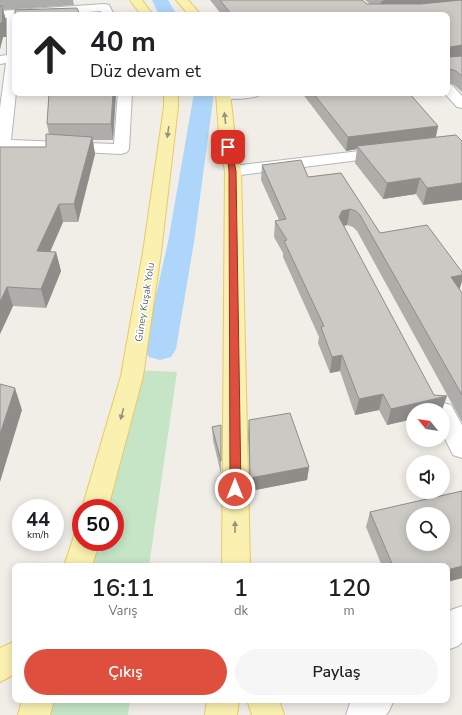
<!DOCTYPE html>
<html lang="tr">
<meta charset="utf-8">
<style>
:root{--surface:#fff;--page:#f6f6f6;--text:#202124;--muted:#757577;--accent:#df4f3d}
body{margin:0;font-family:"Nunito Sans",sans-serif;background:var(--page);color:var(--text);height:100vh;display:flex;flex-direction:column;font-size:15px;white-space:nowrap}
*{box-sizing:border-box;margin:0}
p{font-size:13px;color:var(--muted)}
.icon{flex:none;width:22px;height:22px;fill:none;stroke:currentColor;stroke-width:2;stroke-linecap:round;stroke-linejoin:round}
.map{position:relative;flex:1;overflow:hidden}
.side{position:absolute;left:12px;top:563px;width:438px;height:140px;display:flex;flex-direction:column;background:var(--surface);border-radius:8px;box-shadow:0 2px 10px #0003}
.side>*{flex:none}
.banner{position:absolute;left:12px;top:12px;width:438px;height:84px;border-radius:8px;box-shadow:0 2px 10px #0003;background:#fff;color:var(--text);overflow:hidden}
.needle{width:26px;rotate:300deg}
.tools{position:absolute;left:406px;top:403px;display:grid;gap:8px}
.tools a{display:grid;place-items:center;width:44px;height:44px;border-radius:50%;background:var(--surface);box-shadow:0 2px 10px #0003;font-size:20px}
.speed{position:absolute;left:12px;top:499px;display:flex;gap:8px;font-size:20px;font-weight:700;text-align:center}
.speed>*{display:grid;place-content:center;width:52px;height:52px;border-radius:50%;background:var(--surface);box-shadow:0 2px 10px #0003;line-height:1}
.speed small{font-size:10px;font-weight:400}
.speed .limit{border:6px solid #d22;background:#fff;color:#111}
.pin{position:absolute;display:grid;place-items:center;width:34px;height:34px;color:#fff;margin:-17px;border-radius:8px;box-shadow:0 2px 6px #0006}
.me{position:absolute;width:44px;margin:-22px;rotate:0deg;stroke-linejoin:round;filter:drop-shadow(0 0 3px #0008)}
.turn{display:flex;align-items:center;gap:14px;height:84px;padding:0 12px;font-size:18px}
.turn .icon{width:52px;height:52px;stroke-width:2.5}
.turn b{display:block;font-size:28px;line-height:34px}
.eta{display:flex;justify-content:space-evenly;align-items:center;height:68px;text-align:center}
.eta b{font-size:24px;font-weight:600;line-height:28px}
.primary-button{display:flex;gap:8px;margin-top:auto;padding:8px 12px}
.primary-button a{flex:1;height:46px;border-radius:24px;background:var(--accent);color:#fff;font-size:16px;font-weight:600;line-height:46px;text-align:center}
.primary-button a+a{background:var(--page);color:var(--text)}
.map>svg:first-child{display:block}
</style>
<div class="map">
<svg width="462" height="715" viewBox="0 0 462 715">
<rect width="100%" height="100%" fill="#f0eee7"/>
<g fill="#c5e5c6">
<path d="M134,370l43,2 -28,194h-64l6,-24h24v-34h-15z"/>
<path d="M52,700h78l-2,15h-80z"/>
</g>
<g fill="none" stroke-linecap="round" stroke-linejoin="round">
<g fill="#add6fa" fill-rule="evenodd">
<path d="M152,0h16l9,15h-18z"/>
<path d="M194,93h20l-20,149 -18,107 -5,8 -11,3 -11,-3 -5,-8 24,-107z"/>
</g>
<defs>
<g id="minor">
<path d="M105,4l4,1 5,10h-12l-1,-4 -55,4h-31l1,78 -5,47 103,4 4,-51h14l-3,56 -2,3 -6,2 -121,-6v-40l6,-45 -6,1v-8l7,-1v-37l-7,1v-8z"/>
<path d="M447,84l5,1 10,11v12l-5,-1 -13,-14h3z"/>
<path d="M217,93h43l-2,3c-12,3 -28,4 -40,1z"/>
<path d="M385,148l6,2 2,3 -2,3 -158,20 -6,-2 -2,-3 2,-3 6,-2z"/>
<path d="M443,403l8,2 11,20v33l-9,-3 -10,-20v-25h-11l3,-5z"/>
<path d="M462,606v36l-4,4 -11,4v-35l4,-5z"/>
<path d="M354,700h40l-5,11 -3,4h-40l4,-12z"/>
</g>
<g id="major">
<path d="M130,0h12l11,15h-12z"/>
<path d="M176,0h12l13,15h-12z"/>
<path d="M164,93h14v14l-17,145 -18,124 -35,132h-26l39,-132 22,-124 21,-145z"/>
<path d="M216,93h14l6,54 5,24 9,395h-28l3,-395 -5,-24z"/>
<path d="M81,531v11h18l-7,24h-28l11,-33z"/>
<path d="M15,641v33l-15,8v-34z"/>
<path d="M22,700h32l-4,15h-32z"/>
<path d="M207,700h32l-2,15h-32z"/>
<path d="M247,700h32l5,15h-32z"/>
</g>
</defs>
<use href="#minor" stroke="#b4b7bb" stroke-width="2"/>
<use href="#major" stroke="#e9c966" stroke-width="2"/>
<use href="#minor" fill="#fff" fill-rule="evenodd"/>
<use href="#major" fill="#faf1b1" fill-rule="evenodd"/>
</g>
<g fill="#afada9">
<path d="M0,0h73l1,5 -71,5 3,10v17h-3l-3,12z"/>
<path d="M210,0h152l5,4h3l-5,-4h97v92l-9,-8 -6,-1v-68h-225z"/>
<path d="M49,93h67l-3,47h-20l2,14 -17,68h-15l-13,30h6l5,19 -15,37 -33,-2 -13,28v-187h46l3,-12 -2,-11z"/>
<path d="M302,93h107l29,33 -2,11 20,-2 -33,70 -7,-11 -33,5 -28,-36 2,-14 -11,2z"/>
<path d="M262,165l46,12 33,-4 39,60 82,39v9l-3,8 3,4v129l-105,-191 -4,-4 -6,-2 -3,1 69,184v9l-26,6 -8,-15 -24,5 -15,-44 -10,2 -12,-30 1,-6 -36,-80v-4l-9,-16 1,-16 4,-1 -18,-40z"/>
<path d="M249,420l60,47 -2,13 -57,11 -2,-57z"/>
<path d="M221,425v49l-8,-34 -1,-13z"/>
<path d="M462,491v87l-15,4v-16h-65l-16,-39 4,-15z"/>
</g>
<g fill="#8e8d89">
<path d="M384,0h78v3l-83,11 2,-12z"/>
<path d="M2,6l4,14v17h-3l-3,12v-26z"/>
<path d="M462,45v13l-15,1 3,-12z"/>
<path d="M450,69l-3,14v-11z"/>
<path d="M113,93h3l-3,47 -2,-16z"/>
<path d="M438,126l-3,14 -78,6v3l-11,2 2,-14z"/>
<path d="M92,137l3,17 -17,68 -4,-18z"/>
<path d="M420,178l-4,16 -33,5 4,-16z"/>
<path d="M462,183v17l-39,5 4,-17z"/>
<path d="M59,204l4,18 -21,48 -5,-19z"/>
<path d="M350,209l-3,16 -7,2 -1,-10 3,-6z"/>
<path d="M56,252l5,19 -15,37 -5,-19z"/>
<path d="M462,275v6l-3,10 -8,-14z"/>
<path d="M7,287l6,19 -13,28v-32z"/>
<path d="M342,355l-2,16 -10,2 2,-16z"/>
<path d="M15,388l7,22 -22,72v-48z"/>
<path d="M383,394l-4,16 -24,5 4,-16z"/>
<path d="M447,396l-5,14h-29v9l-26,6 4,-16z"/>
<path d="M309,467l-2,13 -57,11v-13z"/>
<path d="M462,566v12l-15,4v-12z"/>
</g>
<g fill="#cbc9c4" stroke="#8e8d89" fill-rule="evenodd">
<path d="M220,0h142l5,4h54l40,-4 1,1v44l-12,2 -1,10 13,-1v20l-6,-5 -6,-2 -1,3h-2v-57h-208l-1,-1 -6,1z"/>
<rect x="0" y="6" width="2" height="17"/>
<path d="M77,8l3,7h-65v-5z"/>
<path d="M49,93h64l-2,31h-64z"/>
<path d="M313,93h96l29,33 -90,11z"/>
<path d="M46,134l46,3 -18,67h-15l-22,47 19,1 -15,37 -34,-2 -7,15v-155h46z"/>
<path d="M456,135l6,6v42l-35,5 -7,-10 -33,5 -30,-37z"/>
<path d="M301,160l7,17 33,-4 39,60 47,-8 35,47v3l-11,2 11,16v102l-102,-180 -4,-4 -6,-2 -8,2 -3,6 95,178 13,1 -56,13 -8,-15 -24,5 -17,-44 -10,2 -11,-30 3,-1 -40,-85 3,-1 -12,-19 11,-2 -24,-54z"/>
<path d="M0,384l15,4 -15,46z"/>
<path d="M290,413l19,54 -59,11 -1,-58z"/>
<path d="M221,425v36l-9,-34z"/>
<path d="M462,491v75l-15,4v-4h-54l-23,-54zM413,514h30v30h-30z"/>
</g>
<defs><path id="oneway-solid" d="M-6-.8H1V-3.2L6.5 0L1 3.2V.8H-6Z"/></defs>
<g fill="#959480">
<use href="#oneway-solid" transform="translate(225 118) rotate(-96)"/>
<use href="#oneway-solid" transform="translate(168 132) rotate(98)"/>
<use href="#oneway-solid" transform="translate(122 414) rotate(105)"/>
<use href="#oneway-solid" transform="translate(235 527) rotate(-90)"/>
</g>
<path fill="#df4f3d" stroke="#913328" d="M226,145l5,2 5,24 5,318 -2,3 -4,2 -3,-2 -2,-3 -1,-318z"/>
<g text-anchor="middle" stroke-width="3" stroke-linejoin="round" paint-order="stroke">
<g font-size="10" fill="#5e6266" stroke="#fff">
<text transform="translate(144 302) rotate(-81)" y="4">Güney Kuşak Yolu</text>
</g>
</g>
</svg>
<div class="tools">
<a><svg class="needle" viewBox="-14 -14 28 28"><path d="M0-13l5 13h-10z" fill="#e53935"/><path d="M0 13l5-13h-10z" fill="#757577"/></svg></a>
<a><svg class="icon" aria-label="sound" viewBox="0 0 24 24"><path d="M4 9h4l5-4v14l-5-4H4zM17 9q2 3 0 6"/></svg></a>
<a><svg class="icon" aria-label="search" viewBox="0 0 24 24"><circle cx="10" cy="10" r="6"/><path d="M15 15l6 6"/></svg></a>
</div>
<div class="speed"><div>44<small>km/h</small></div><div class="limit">50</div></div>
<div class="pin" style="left:228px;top:147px;background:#d93025"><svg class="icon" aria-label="arrive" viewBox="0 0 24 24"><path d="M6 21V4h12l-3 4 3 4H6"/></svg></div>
<svg class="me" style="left:235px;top:489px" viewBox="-20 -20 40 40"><circle r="17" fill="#df4f3d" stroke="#fff" stroke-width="3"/><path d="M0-11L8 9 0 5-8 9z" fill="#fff"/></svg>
<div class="banner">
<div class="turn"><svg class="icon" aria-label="ahead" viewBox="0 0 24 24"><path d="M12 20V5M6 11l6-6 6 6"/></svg><div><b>40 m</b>Düz devam et</div></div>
</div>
<section class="side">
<div class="eta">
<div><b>16:11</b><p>Varış</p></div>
<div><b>1</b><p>dk</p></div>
<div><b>120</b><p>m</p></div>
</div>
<div class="primary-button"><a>Çıkış</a><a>Paylaş</a></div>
</section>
</div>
